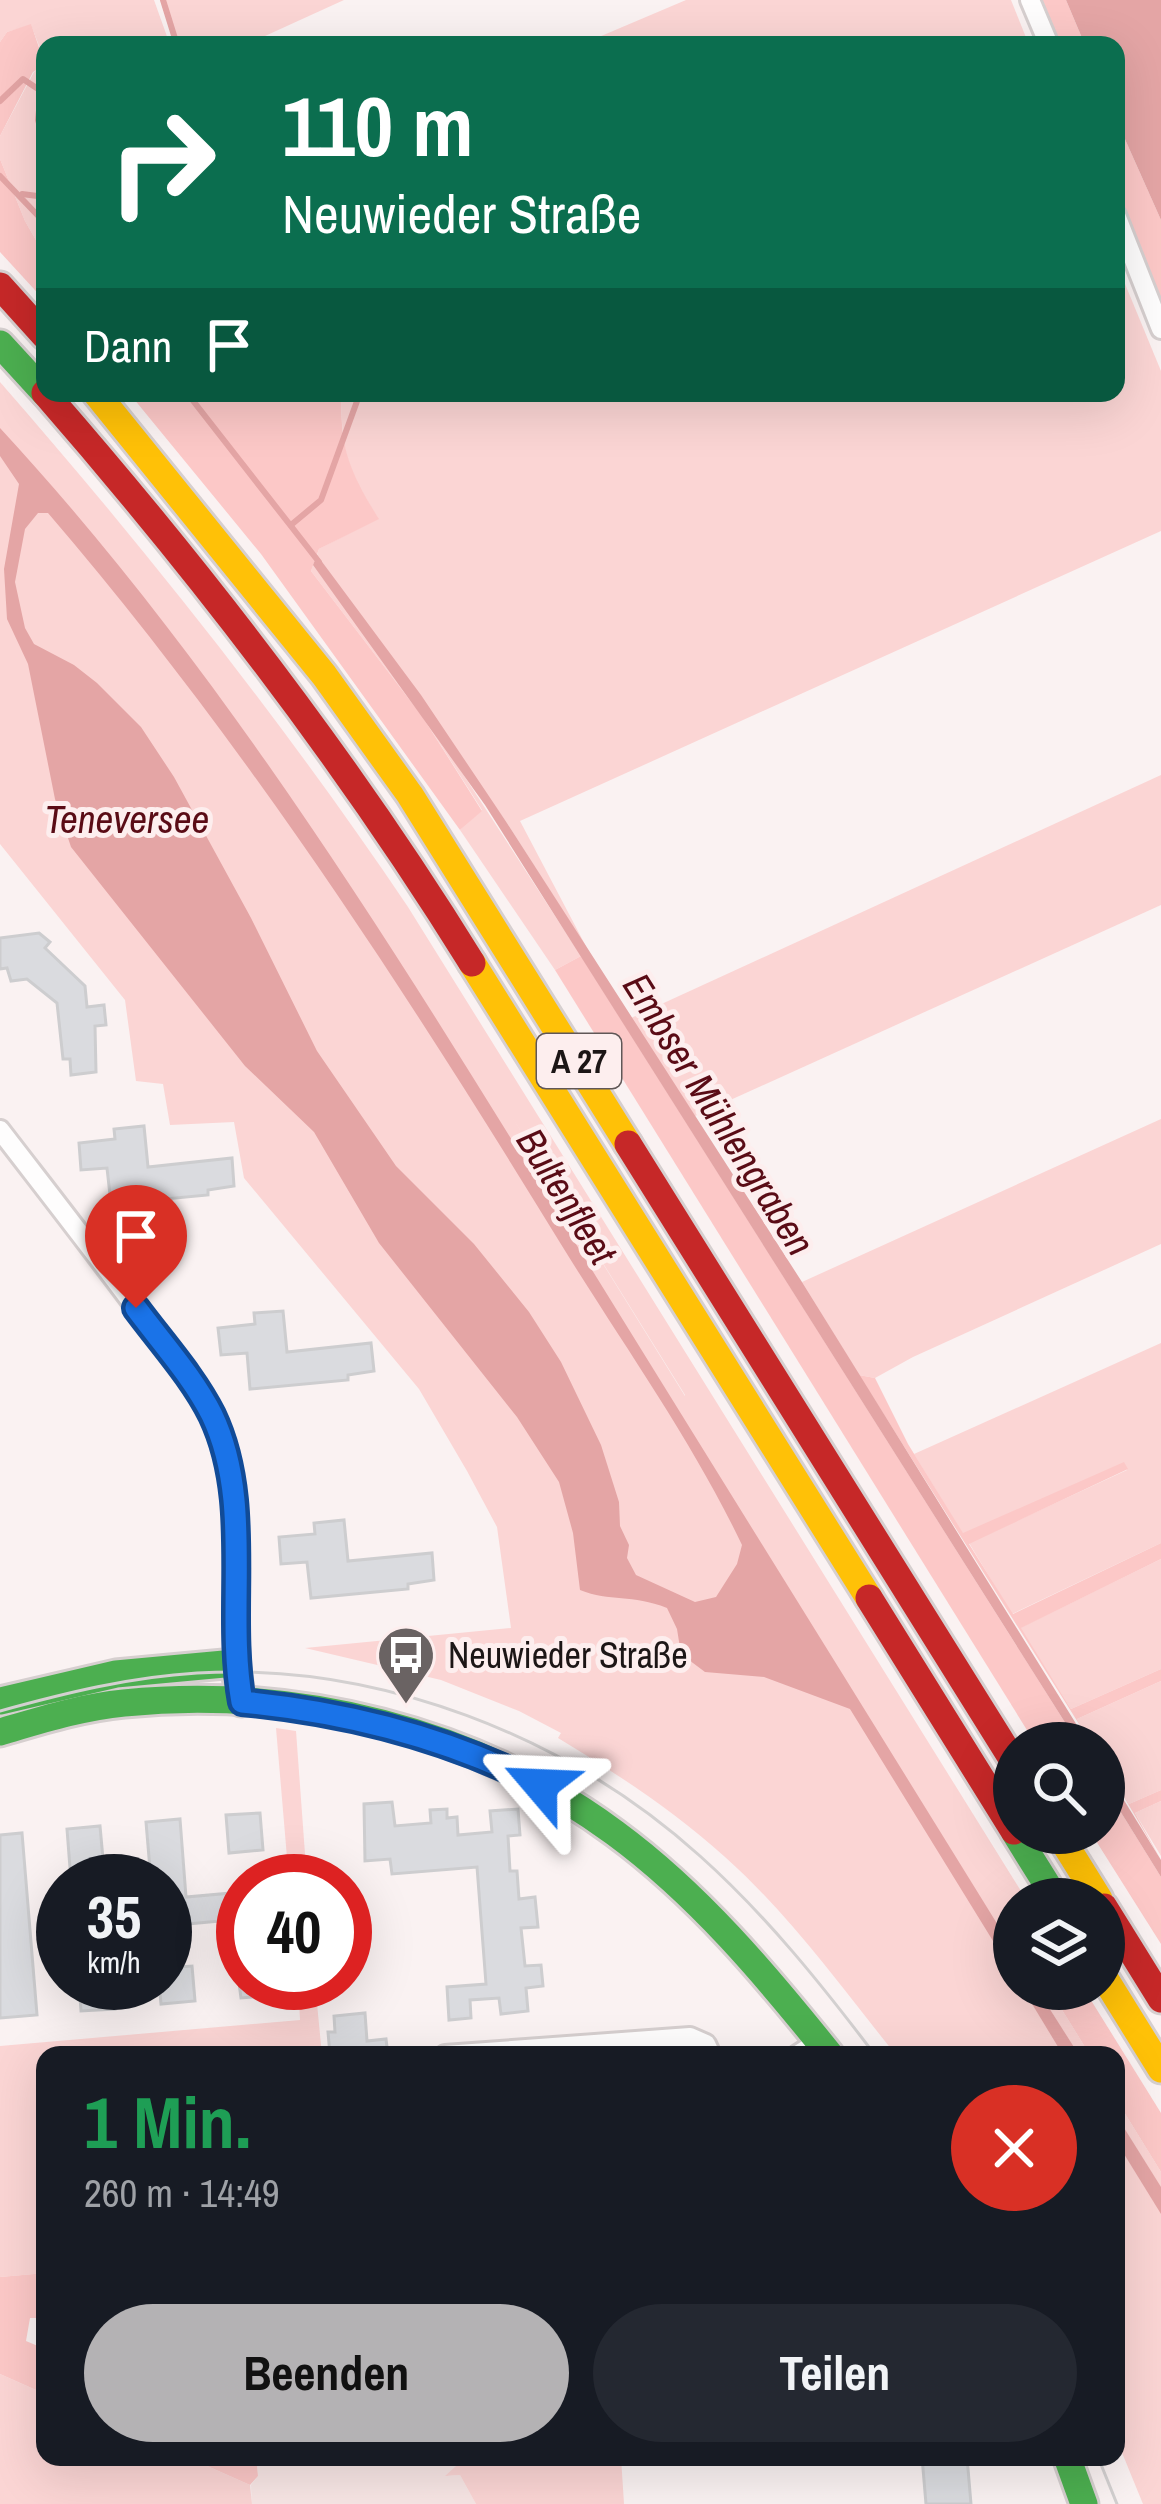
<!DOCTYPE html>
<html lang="de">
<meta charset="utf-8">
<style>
:root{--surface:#171b24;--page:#242831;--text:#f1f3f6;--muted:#9ea1a6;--accent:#b4b2b4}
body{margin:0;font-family:"Archivo Narrow",sans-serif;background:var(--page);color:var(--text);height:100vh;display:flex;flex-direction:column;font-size:45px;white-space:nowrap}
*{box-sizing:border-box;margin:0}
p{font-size:39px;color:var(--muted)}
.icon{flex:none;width:66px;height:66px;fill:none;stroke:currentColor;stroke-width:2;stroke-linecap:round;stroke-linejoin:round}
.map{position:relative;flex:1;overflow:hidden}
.panel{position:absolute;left:36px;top:2046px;width:1089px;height:420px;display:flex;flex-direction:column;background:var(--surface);border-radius:24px;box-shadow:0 12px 48px #0002}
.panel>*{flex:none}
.top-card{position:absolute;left:36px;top:36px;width:1089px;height:366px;border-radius:24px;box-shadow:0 12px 48px #0002;background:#0b6e4f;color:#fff;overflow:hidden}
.fabs{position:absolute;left:993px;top:1722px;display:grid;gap:24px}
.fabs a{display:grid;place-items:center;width:132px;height:132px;border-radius:50%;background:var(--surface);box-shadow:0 12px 48px #0002;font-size:60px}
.speed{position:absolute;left:36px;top:1854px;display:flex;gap:24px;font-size:60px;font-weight:700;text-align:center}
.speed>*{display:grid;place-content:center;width:156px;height:156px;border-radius:50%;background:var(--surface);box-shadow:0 12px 48px #0002;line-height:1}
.speed small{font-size:30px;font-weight:400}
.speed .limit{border:18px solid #d22;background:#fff;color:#111}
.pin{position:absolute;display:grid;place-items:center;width:102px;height:102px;color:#fff;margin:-123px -51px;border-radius:50% 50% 50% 0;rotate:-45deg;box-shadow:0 0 12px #0007}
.pin .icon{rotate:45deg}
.me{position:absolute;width:132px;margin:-66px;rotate:296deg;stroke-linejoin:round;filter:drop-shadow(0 0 9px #0008)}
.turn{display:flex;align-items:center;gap:42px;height:252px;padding:0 48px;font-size:54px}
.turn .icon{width:156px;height:156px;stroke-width:2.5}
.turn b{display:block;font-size:84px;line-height:102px}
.then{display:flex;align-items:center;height:114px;padding:0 48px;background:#0003;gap:24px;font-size:45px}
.round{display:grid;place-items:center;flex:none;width:126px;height:126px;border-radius:63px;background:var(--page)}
.summary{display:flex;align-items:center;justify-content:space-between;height:204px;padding:0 48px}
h1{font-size:72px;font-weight:800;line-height:90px;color:#1e9e55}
.primary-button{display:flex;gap:24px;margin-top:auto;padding:24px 48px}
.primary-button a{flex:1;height:138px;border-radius:72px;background:var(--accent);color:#111;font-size:48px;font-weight:800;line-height:138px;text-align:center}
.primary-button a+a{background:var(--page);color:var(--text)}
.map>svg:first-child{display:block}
</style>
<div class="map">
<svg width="1161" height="2504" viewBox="0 0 1161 2504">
<rect width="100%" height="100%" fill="#faf2f2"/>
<path fill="#f8e6e5" d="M256,2457h210l-18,19 12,-1 16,29h-224l-1,-19 7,-9z"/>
<g fill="#fbd5d4" fill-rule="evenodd">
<path d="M0,0h154l16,45h-125v16l-14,-36 -24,7 -7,10z"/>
<path d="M164,0h180l-99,45h-68z"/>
<path d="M686,0h325l18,45h-449z"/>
<path d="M45,65v191l-20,-35 -25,-62v-23l34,-64z"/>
<path d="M1116,262l45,109v160l-641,290 69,131 -82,-129 -190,-268 2,-6 59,-31c-30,-48 -38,-67 -36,-125h774z"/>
<path d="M0,382c146,167 284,341 408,525l618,992h-12v90h70l-25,16 31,50h-194c-54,-67 -106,-140 -171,-198 -51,-46 -109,-84 -167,-119l3,-5 -42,-22 -78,-31 -136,-32 206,-20 -14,-101 -30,-56 -48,-82 -175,-211 -10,-56 -64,3 -7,-41 -27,-3 -11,-81 -125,-156zM494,1088l191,307v1z"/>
<path d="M313,565l113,152 155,239 -26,14 -95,-140 22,-20 -60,-94 -111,-145z"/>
<path d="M1161,775v130l-466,211 -64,-98z"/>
<path d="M1161,1119v125l-248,113 -38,21 -16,-3 -57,-93z"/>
<path d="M1161,1343v200l-149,71 -43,-71 158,-73 -3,-7 -161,71 -49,-80z"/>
<path d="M1161,1559v110l-90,40 -51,-81z"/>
<path d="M1161,1681v109l-32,14 -25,-41v-20h-13l-14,-24z"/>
<path d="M276,1728l20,3 11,150h-18z"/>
<path d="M1161,1801v55l-26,-43z"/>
<path d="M298,1983h17l7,72h-277v218l-45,4v-231l300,-26z"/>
<path d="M1116,2099l45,73v332h-18l-27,-66z"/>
<path d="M0,2374l45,20v63h142l63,28 2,19h-252z"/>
<path d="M466,2457h33l2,3 120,-3 3,47h-148l-16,-29 -15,1z"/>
</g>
<g fill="#fcc8c7">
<path d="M1040,0h26l19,45h-27z"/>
<path d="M31,24l14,41 -12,7 -33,64v-94l7,-10z"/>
<path d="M1116,119l45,101v79l-45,-112z"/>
<path d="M0,159l25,62 20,35v45l-45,-49z"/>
<path d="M129,393h213c-3,55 8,79 37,126l-60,30 -8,22 111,145 60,95 -22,19 -199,-276z"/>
<path d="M581,956l497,787h-43l-480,-773z"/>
<path d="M859,1375l16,3 33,66 55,89 161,-71 4,7 -159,75 44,70 148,-71v16l-140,69 50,81 90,-40v12l-84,38 14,24z"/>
<path d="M1104,1763l25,41 32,-14v11l-26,12 26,47z"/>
<path d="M1104,1785l57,92v67l-70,-111h13z"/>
<path d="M1084,1989l77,124v59l-45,-73v-44h-26l-31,-50z"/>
<path d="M45,2273v45h-15l-4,23 19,8v45l-45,-20v-97z"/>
<path d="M187,2457h69l2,19 -8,9z"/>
</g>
<g fill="#e4a5a5" fill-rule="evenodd">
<path d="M1066,0h95v220l-45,-101v-74h-31z"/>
<path d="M0,428c221,239 393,519 563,795 150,243 301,485 451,728v24l-164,-266 -86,-32 -59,-5 -24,-18 -4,-25 -10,-21c-35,-14 -57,-6 -87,-18l-7,-57 -14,-51 -42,-65 -138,-174 -65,-111 -69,-66 -174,-219 -16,-48 -27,-135 -21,-45 -3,-50 15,-85 -19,-28zM38,513h10c194,226 356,475 511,728 62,101 132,197 183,304l-5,19 -21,33 -21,5 -59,-27 -9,-17 2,-13 -9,-19 -1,-24 -18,-57 -40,-83 -32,-50 -55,-68 -78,-78 -79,-115 -66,-133 -77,-141 -33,-50 -44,-44 -23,-18 -40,-21 -9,-16 -10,-46 10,-53z"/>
<path d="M317,555l104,140 86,128 295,459 286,461h-10l-593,-938 -172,-240z"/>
<path d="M1104,1768l57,92v17l-57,-92z"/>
<path d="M1023,1989h14l42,66h-16z"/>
<path d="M1116,2115l45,72v27l-45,-73z"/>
</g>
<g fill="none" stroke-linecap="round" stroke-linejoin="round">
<g stroke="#e4a5a5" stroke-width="6">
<path d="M163,0l14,45"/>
<path d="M0,101l23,-22 18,12 -3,29 7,22"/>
<path d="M0,176l45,47"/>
<path d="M22,194l23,3"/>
<path d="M187,393l132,169"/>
<path d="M291,525l30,-25 39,-107"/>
</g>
</g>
<g fill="#dadbdf" stroke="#cdcdcf" stroke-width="3">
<path d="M39,933l11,9 -5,6 40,38 2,21 17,-2 2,20 -11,1 1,46 -25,3 -1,-16h-7l-6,-56 -30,-24 -16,2 -4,-13 -7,1v-31z"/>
<path d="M144,1126l4,41 84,-9 2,28 -26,4v5l-97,9 -4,-36 -26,2 -2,-27 36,-4 -1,-10z"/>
<path d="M283,1311l4,41 84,-9 3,28 -26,4v5l-98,9 -3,-36 -26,2 -3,-27 37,-4 -1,-11z"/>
<path d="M344,1520l4,41 84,-8 2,27 -26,4v5l-97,9 -4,-36 -26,2 -2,-27 36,-3 -1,-11z"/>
<path d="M392,1802l3,24 36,-3 -1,-13 17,-1v9l10,-1 1,18 34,-3 -2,-21 28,-2 2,26 -12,1 2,35h7l2,28 16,-2 3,30 -17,1 4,38 16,-1 2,21 -17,2 2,23 -27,3 -2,-16 -29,2 1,18 -22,2 -2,-33 39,-3 -9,-117 -85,7 -2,-15 -25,2 -1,-57z"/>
<path d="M260,1813l3,37 -34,3 -3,-38z"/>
<path d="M180,1819l6,78 57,-5v27l-78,7v-45h-14l-5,-59z"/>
<path d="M100,1826l5,55h-34l-4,-52z"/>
<path d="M22,1833l15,182 -37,3v-183z"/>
<path d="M192,1966l3,35 -34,3 -2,-21h6v-15z"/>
<path d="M79,1983h34l2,26 -34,2z"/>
<path d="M239,1983h46v11l-44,4z"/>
<path d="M365,2013l2,28 19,-2 2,16h-58l-2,-23h7l-1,-16z"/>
<path d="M922,2457h45l4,47h-45z"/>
</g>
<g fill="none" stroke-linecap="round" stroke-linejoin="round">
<defs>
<g id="street">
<path d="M1030,0l19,45"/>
<path d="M1116,215l45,114"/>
<path d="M0,1130c50,65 101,130 150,197 27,36 60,72 73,116 19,68 18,150 12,220"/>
<path d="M445,2055l245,-18 16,7 5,11"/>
<path d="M797,2055l22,-14"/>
</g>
<g id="fast">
<path d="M0,344l45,49"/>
<path d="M0,1701l116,-27 119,-11 6,39"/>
<path d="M0,1732c41,-12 82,-25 124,-29 172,-17 352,27 491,130 83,61 151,142 215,222"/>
<path d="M1015,1833l41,66"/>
<path d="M1067,2457l17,47"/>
</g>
<g id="slow">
<path d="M96,393l228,282 86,120 218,349"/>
<path d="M472,963l397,635"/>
<path d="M1058,1833l41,66"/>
<path d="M1104,1977l57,92"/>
</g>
<g id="jam">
<path d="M0,286l45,50"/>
<path d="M45,393c156,179 302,368 427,570"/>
<path d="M628,1144l386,618"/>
<path d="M869,1598l145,233"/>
<path d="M1104,1907l57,92"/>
</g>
</defs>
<use href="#street" stroke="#d6cfcf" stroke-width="24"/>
<use href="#fast" stroke="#d6cfcf" stroke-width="33"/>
<use href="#slow" stroke="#d6cfcf" stroke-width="33"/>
<use href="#jam" stroke="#d6cfcf" stroke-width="33"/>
<use href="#street" stroke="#fefdfd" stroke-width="18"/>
<use href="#fast" stroke="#4caf50" stroke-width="27"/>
<use href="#slow" stroke="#ffc107" stroke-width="27"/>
<use href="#jam" stroke="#c62828" stroke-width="27"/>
<g stroke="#d3d0d0" stroke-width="3">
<path d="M0,1711c65,-18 130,-34 197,-38 181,-11 370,63 503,183 66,59 122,129 175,199"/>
<path d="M1098,2457l19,47"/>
</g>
</g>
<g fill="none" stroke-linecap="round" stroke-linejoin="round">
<defs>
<path id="route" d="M136,1308c26,35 57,69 76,107 42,88 13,194 30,287 105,10 204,35 298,83"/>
</defs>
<use href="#route" stroke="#114b97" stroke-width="30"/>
<use href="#route" stroke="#1a73e8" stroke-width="21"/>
</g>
<defs>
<symbol id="bus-pin" viewBox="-11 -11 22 30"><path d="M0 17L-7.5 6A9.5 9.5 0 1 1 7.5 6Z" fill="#6a6363" stroke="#fdeeee"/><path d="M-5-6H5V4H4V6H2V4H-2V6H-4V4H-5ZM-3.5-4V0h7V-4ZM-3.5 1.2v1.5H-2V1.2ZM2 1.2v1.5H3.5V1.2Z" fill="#fff"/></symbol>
</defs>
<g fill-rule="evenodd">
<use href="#bus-pin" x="373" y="1622" width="66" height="90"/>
</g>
<g text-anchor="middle" stroke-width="10" stroke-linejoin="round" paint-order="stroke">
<rect fill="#fdeeee" stroke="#605757" stroke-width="3" x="537" y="1034" width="84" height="54" rx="9"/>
<g font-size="33" font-weight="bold" fill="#1c1616">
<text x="579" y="1073">A 27</text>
</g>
<g font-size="36" fill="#1c1616" stroke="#fdeeee" text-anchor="start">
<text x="448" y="1668">Neuwieder Straße</text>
</g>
<g font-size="39" font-style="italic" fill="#5a0c16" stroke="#fdeeee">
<text x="127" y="833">Teneversee</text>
<text transform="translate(719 1114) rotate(58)" y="14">Embser Mühlengraben</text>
<text transform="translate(567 1196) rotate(58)" y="14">Bultenfleet</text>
</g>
</g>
</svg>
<div class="fabs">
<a><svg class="icon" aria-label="search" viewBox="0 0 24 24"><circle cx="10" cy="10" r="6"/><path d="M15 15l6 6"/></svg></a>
<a><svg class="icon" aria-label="layers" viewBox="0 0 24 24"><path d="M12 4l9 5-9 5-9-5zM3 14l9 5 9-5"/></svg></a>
</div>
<div class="speed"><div>35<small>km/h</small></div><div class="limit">40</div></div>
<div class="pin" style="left:136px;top:1308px;background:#d93025"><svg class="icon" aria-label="arrive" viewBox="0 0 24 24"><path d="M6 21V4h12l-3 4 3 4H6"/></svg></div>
<svg class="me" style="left:540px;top:1785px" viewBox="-20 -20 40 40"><path d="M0-17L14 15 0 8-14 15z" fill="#1a73e8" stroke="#fff" stroke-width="4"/></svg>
<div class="top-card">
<div class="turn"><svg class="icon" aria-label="right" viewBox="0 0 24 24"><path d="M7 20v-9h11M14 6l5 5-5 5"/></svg><div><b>110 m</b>Neuwieder Straße</div></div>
<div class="then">Dann<svg class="icon" aria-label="arrive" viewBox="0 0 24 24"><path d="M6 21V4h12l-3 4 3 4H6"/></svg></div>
</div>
<section class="panel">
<div class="summary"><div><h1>1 Min.</h1><p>260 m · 14:49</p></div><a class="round" style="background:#d93025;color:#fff"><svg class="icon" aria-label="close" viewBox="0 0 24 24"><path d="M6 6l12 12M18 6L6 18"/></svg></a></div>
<div class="primary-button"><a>Beenden</a><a>Teilen</a></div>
</section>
</div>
